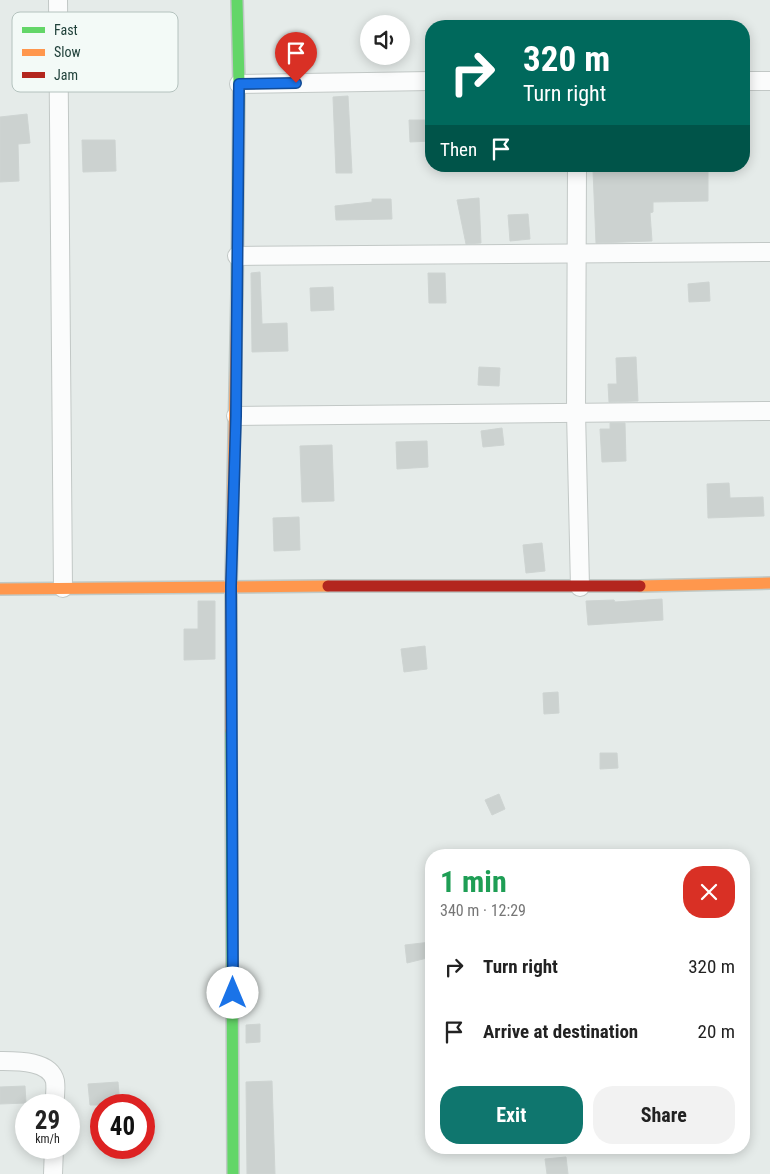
<!DOCTYPE html>
<meta charset="utf-8">
<style>
:root{--surface:#fff;--page:#f2f2f2;--text:#222;--muted:#767676;--accent:#0f766e}
body{margin:0;font-family:"Roboto Condensed",sans-serif;background:var(--page);color:var(--text);height:100vh;display:flex;flex-direction:column;font-size:19px;white-space:nowrap}
*{box-sizing:border-box;margin:0}
p{font-size:16px;color:var(--muted)}
.icon{flex:none;width:28px;height:28px;fill:none;stroke:currentColor;stroke-width:2;stroke-linecap:round;stroke-linejoin:round}
.map{position:relative;flex:1;overflow:hidden}
.drawer{position:absolute;left:425px;top:849px;width:325px;height:305px;display:flex;flex-direction:column;background:var(--surface);border-radius:20px;box-shadow:0 2px 12px #0003}
.drawer>*{flex:none}
.guide{position:absolute;left:425px;top:20px;width:325px;height:152px;border-radius:20px;box-shadow:0 2px 12px #0003;background:#00695c;color:#fff;overflow:hidden}
.buttons{position:absolute;left:360px;top:15px;display:grid;gap:10px}
.buttons a{display:grid;place-items:center;width:50px;height:50px;border-radius:50%;background:var(--surface);box-shadow:0 2px 12px #0003;font-size:25px}
.speed{position:absolute;left:15px;top:1094px;display:flex;gap:10px;font-size:25px;font-weight:700;text-align:center}
.speed>*{display:grid;place-content:center;width:65px;height:65px;border-radius:50%;background:var(--surface);box-shadow:0 2px 12px #0003;line-height:1}
.speed small{font-size:12px;font-weight:400}
.speed .limit{border:8px solid #d22;background:#fff;color:#111}
.pin{position:absolute;display:grid;place-items:center;width:42px;height:42px;color:#fff;margin:-51px -21px;border-radius:50% 50% 50% 0;rotate:-45deg;box-shadow:0 0 5px #0007}
.pin .icon{rotate:45deg}
.me{position:absolute;width:55px;margin:-28px;rotate:0deg;stroke-linejoin:round;filter:drop-shadow(0 0 4px #0008)}
.turn{display:flex;align-items:center;gap:18px;height:105px;padding:0 15px;font-size:22px}
.turn .icon{width:65px;height:65px;stroke-width:2.5}
.turn b{display:block;font-size:35px;line-height:42px}
.then{display:flex;align-items:center;height:48px;padding:0 15px;background:#0003;gap:10px;font-size:19px}
.round{display:grid;place-items:center;flex:none;width:52px;height:52px;border-radius:20px;background:var(--page)}
.headline{display:flex;align-items:center;justify-content:space-between;height:85px;padding:0 15px}
h1{font-size:30px;font-weight:700;line-height:38px;color:#1e9e55}
.cta{display:flex;gap:10px;margin-top:auto;padding:10px 15px}
.cta a{flex:1;height:58px;border-radius:20px;background:var(--accent);color:#fff;font-size:20px;font-weight:700;line-height:58px;text-align:center}
.cta a+a{background:var(--page);color:var(--text)}
ul{padding:0;list-style:none}
li{display:flex;align-items:center;gap:15px;height:65px;padding:0 15px}
li div{flex:1}
li b{display:block;font-size:19px}
li em{font-style:normal}
.map>svg:first-child{display:block}
</style>
<div class="map">
<svg width="770" height="1174" viewBox="0 0 770 1174">
<rect width="100%" height="100%" fill="#e5ebe9"/>
<g fill="#ccd2d0" stroke="#ced4d2">
<path d="M348,96l4,77h-16l-3,-76z"/>
<path d="M27,114l3,29 -12,1 1,37 -19,1v-65z"/>
<path d="M409,120h22v21l-21,1z"/>
<path d="M82,140h33l1,31 -33,1z"/>
<path d="M640,166h39v6h29v29l-55,1v10l-3,1 2,28 -56,2 -3,-73 47,-1z"/>
<path d="M479,198l2,45 -15,1 -9,-44z"/>
<path d="M372,199h19l1,20 -56,1 -1,-14 37,-4z"/>
<path d="M528,214l2,25 -20,2 -2,-26z"/>
<path d="M260,272l2,52 25,-1 1,28 -36,1 -1,-79z"/>
<path d="M428,273h17l1,30h-17z"/>
<path d="M709,282l1,19 -21,1 -1,-18z"/>
<path d="M333,287l1,23 -23,1 -1,-23z"/>
<path d="M636,357l2,44 -29,1 -1,-18h9l-1,-26z"/>
<path d="M479,367l21,1 -1,18 -21,-1z"/>
<path d="M610,423h15l1,38 -24,1 -2,-33h10z"/>
<path d="M502,428l2,17 -21,2 -2,-16z"/>
<path d="M427,441l1,26 -31,2 -1,-27z"/>
<path d="M332,445l2,56 -32,1 -2,-56z"/>
<path d="M729,483l1,15 33,-1 1,19 -56,2 -1,-34z"/>
<path d="M299,517l1,33 -26,1 -1,-33z"/>
<path d="M542,543l3,28 -19,2 -3,-28z"/>
<path d="M662,599l1,21 -75,5 -2,-24 28,-1 1,2z"/>
<path d="M198,601h17v58l-31,1v-31h14z"/>
<path d="M425,646l2,23 -23,3 -3,-23z"/>
<path d="M558,692l1,21 -15,1 -1,-21z"/>
<path d="M600,753h17l1,15 -18,1z"/>
<path d="M499,794l6,15 -13,6 -7,-15z"/>
<path d="M431,942v15l-24,6 -2,-18z"/>
<path d="M260,1024v18l-14,1v-18z"/>
<path d="M272,1081l3,93h-28l-1,-92z"/>
<path d="M118,1082l2,23h-30l-2,-21z"/>
<path d="M25,1086l1,17 -26,1v-17z"/>
<path d="M566,1157l2,17h-21l-2,-15z"/>
</g>
<g fill="none" stroke-linecap="round" stroke-linejoin="round">
<defs>
<g id="street">
<path d="M58,0l5,588"/>
<path d="M744,81h26"/>
<path d="M239,84l192,-3"/>
<path d="M577,166l-1,246 4,175"/>
<path d="M237,256l533,-4"/>
<path d="M236,416l534,-5"/>
<path d="M0,1061c16,0 50,-1 55,20 1,8 0,17 -1,24"/>
<path d="M53,1174l1,-26"/>
</g>
<g id="fast">
<path d="M237,0l2,84 -2,210"/>
<path d="M231,731l2,443"/>
</g>
<g id="slow">
<path d="M640,586l130,-3"/>
<path d="M0,589l328,-3"/>
<path d="M231,731v-145l6,-292"/>
</g>
<path id="jam" d="M328,586h312"/>
</defs>
<use href="#street" stroke="#c2c8c6" stroke-width="20"/>
<use href="#fast" stroke="#c0c9c6" stroke-width="14"/>
<use href="#slow" stroke="#c0c9c6" stroke-width="14"/>
<use href="#jam" stroke="#c0c9c6" stroke-width="14"/>
<use href="#street" stroke="#fbfcfc" stroke-width="18"/>
<use href="#fast" stroke="#63d668" stroke-width="11"/>
<use href="#slow" stroke="#ff974d" stroke-width="11"/>
<use href="#jam" stroke="#b3261e" stroke-width="11"/>
</g>
<g fill="none" stroke-linecap="round" stroke-linejoin="round">
<defs>
<path id="route" d="M233,993l-2,-407 5,-170 3,-332 57,-1"/>
</defs>
<use href="#route" stroke="#114b97" stroke-width="12"/>
<use href="#route" stroke="#1a73e8" stroke-width="9"/>
</g>
<rect x="12" y="12" width="166" height="80" rx="8" fill="#f3faf7" stroke="#b4c2be" stroke-width="1"/>
<rect x="22" y="27" width="23" height="6" fill="#63d668"/>
<rect x="22" y="49" width="23" height="7" fill="#ff974d"/>
<rect x="22" y="72" width="23" height="6" fill="#b3261e"/>
<g font-size="14" fill="#20413a">
<text x="54" y="35">Fast</text>
<text x="54" y="57">Slow</text>
<text x="54" y="80">Jam</text>
</g>
</svg>
<div class="buttons">
<a><svg class="icon" aria-label="sound" viewBox="0 0 24 24"><path d="M4 9h4l5-4v14l-5-4H4zM17 9q2 3 0 6"/></svg></a>
</div>
<div class="speed"><div>29<small>km/h</small></div><div class="limit">40</div></div>
<div class="pin" style="left:296px;top:83px;background:#d93025"><svg class="icon" aria-label="arrive" viewBox="0 0 24 24"><path d="M6 21V4h12l-3 4 3 4H6"/></svg></div>
<svg class="me" style="left:233px;top:993px" viewBox="-20 -20 40 40"><circle r="19" fill="#fff"/><path d="M0-13L10 11 0 6-10 11z" fill="#1a73e8"/></svg>
<div class="guide">
<div class="turn"><svg class="icon" aria-label="right" viewBox="0 0 24 24"><path d="M7 20v-9h11M14 6l5 5-5 5"/></svg><div><b>320 m</b>Turn right</div></div>
<div class="then">Then<svg class="icon" aria-label="arrive" viewBox="0 0 24 24"><path d="M6 21V4h12l-3 4 3 4H6"/></svg></div>
</div>
<section class="drawer">
<div class="headline"><div><h1>1 min</h1><p>340 m · 12:29</p></div><a class="round" style="background:#d93025;color:#fff"><svg class="icon" aria-label="close" viewBox="0 0 24 24"><path d="M6 6l12 12M18 6L6 18"/></svg></a></div>
<ul>
<li><svg class="icon" aria-label="right" viewBox="0 0 24 24"><path d="M7 20v-9h11M14 6l5 5-5 5"/></svg><div><b>Turn right</b></div><em>320 m</em></li>
<li><svg class="icon" aria-label="arrive" viewBox="0 0 24 24"><path d="M6 21V4h12l-3 4 3 4H6"/></svg><div><b>Arrive at destination</b></div><em>20 m</em></li>
</ul>
<div class="cta"><a>Exit</a><a>Share</a></div>
</section>
</div>
